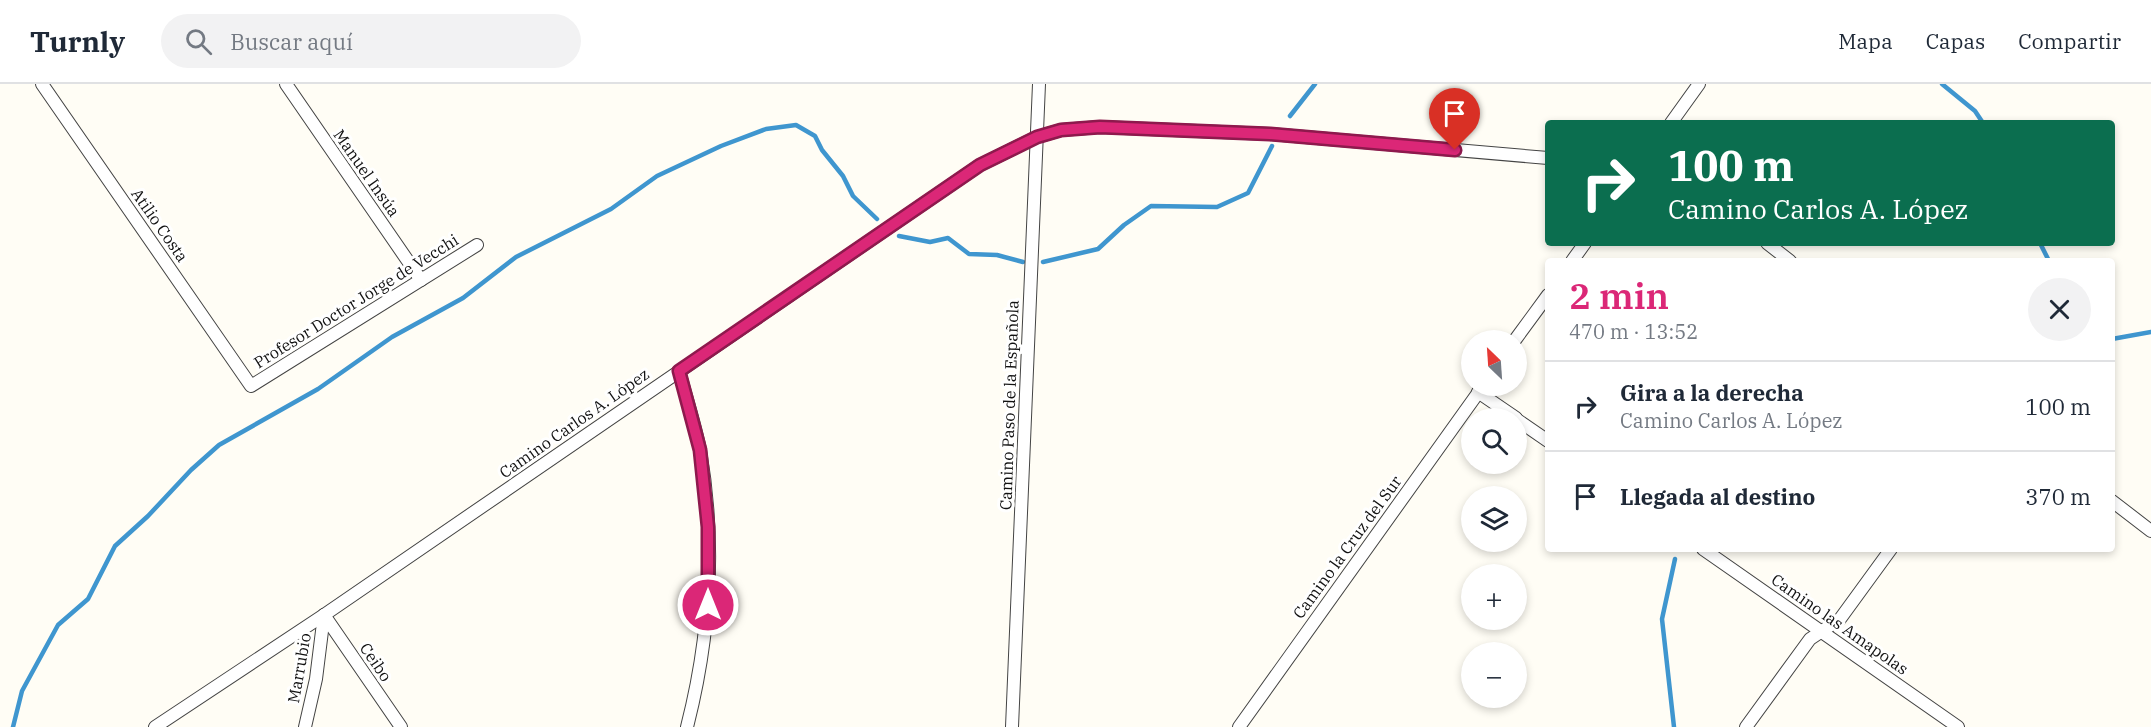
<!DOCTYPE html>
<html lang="es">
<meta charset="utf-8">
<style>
:root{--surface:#fff;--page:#f2f2f3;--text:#1f2937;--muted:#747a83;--line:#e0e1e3;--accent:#db2777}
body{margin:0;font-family:"IBM Plex Serif",serif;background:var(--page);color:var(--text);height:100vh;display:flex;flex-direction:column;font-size:22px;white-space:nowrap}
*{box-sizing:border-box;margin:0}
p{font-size:20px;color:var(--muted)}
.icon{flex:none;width:33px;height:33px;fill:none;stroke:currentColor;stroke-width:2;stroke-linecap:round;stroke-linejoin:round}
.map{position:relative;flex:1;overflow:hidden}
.drawer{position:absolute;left:1545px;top:174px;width:570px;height:294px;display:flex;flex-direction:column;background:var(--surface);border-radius:6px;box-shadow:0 3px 9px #0003}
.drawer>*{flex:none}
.guide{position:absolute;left:1545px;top:36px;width:570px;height:126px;border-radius:6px;box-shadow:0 3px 9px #0003;background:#0b6e4f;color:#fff;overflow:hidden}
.needle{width:39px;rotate:335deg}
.fabs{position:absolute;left:1461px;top:246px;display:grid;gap:12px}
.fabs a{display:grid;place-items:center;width:66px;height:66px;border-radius:50%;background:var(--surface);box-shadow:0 3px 9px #0003;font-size:30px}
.pin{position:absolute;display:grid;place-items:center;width:51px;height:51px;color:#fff;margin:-62px -26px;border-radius:50% 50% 50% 0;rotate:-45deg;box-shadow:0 0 6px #0007}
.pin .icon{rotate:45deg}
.me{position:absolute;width:66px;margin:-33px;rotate:0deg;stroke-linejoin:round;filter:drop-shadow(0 0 4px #0008)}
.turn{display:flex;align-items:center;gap:21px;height:126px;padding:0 24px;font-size:27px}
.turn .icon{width:78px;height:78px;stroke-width:2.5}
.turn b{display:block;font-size:42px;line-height:51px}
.round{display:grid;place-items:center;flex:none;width:63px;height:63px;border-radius:32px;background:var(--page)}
.headline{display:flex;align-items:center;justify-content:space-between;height:102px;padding:0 24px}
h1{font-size:36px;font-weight:600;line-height:45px;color:var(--accent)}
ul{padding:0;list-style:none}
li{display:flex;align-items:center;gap:18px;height:90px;padding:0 24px;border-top:2px solid var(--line)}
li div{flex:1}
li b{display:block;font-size:22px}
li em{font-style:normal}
header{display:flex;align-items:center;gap:36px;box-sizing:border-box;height:84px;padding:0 30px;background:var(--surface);border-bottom:2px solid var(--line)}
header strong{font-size:28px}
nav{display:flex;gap:33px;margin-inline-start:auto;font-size:21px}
.search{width:420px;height:54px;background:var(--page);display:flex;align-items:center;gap:15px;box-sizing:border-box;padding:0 21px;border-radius:33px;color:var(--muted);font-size:22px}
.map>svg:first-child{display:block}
</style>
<header>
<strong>Turnly</strong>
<div class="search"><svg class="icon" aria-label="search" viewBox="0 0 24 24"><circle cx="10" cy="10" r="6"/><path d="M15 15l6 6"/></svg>Buscar aquí</div>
<nav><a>Mapa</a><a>Capas</a><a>Compartir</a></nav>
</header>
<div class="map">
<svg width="2151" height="643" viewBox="0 0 2151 643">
<rect width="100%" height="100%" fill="#fffdf5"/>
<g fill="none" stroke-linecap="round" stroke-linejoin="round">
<g stroke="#3f96cf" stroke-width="4.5">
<path d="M1942,0l33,27 8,12"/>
<path d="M1290,32l25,-32"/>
<path d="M899,152l31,6 18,-4 21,16 28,1 26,7"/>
<path d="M2040,159l9,18"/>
<path d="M1043,178l55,-13 26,-24 27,-19 66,1 31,-14 24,-47"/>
<path d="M2112,255l39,-7"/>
<path d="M13,643l9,-36 36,-66 30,-26 27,-53 33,-30 43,-46 28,-25 99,-56 74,-52 71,-39 53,-41 95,-48 46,-33 64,-30 45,-17 30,-4 19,11 7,14 21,26 10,20 24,23"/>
<path d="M1674,643l-12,-108 13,-60"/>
</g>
<defs>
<g id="minor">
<path d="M42,0l209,302 226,-141"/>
<path d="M286,0l135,196"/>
<path d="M1671,39l28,-39"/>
<path d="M1767,159l23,18"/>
<path d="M1572,177l13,-18"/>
<path d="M1515,256l33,-45"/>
<path d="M679,287c7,26 16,53 21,79 16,92 10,187 -13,277"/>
<path d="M1478,308l38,26"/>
<path d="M1516,335l32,22"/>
<path d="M2112,417l39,30"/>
<path d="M1703,465l255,178"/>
<path d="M324,531l77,112"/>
<path d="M155,643l169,-112 656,-450 57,-28 24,-7 39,-3 170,7 278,24"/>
<path d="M305,643l11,-48 8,-64"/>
<path d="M1012,643l27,-643"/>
<path d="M1239,643l244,-341"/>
<path d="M1746,643l64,-88 30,-20 51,-70"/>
</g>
</defs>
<use href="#minor" stroke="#444" stroke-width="14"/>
<use href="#minor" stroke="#fff" stroke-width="12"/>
</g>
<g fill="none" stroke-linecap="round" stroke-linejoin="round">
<defs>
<path id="route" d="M708,521v-78l-8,-77 -21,-79 301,-206 57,-28 24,-7 39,-3 170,7 185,16"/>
</defs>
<use href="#route" stroke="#8e194d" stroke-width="15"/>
<use href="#route" stroke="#db2777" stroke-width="10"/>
</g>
<g text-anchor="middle" stroke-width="6" stroke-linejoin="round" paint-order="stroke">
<g font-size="16" fill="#111" stroke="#fff">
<text transform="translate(367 89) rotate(55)" y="6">Manuel Insúa</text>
<text transform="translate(160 141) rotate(55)" y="6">Atilio Costa</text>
<text transform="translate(356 217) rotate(-32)" y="6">Profesor Doctor Jorge de Vecchi</text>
<text transform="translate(1009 321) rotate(-88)" y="6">Camino Paso de la Española</text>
<text transform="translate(574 339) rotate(-35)" y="6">Camino Carlos A. López</text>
<text transform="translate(1347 463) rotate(-54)" y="6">Camino la Cruz del Sur</text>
<text transform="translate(1840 540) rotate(35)" y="6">Camino las Amapolas</text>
<text transform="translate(376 578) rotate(56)" y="6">Ceibo</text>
<text transform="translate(299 584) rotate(-80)" y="6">Marrubio</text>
</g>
</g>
</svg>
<div class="fabs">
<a><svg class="needle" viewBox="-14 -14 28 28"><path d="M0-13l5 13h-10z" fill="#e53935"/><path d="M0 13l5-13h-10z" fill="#747a83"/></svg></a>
<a><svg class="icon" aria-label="search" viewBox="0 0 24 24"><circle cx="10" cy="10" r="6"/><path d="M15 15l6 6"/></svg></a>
<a><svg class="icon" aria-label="layers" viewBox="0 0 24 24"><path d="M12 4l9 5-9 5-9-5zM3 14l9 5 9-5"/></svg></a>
<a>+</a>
<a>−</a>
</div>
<div class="pin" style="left:1455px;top:66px;background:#d93025"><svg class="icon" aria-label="arrive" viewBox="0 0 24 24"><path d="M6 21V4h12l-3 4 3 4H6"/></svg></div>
<svg class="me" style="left:708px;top:521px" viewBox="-20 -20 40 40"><circle r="17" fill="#db2777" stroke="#fff" stroke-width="3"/><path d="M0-11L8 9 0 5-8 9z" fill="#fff"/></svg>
<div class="guide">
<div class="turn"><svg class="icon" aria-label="right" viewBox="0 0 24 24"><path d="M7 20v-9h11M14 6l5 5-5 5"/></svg><div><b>100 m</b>Camino Carlos A. López</div></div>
</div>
<section class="drawer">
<div class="headline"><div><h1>2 min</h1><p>470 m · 13:52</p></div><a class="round"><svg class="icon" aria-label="close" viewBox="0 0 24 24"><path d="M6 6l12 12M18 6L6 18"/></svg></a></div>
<ul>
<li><svg class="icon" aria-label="right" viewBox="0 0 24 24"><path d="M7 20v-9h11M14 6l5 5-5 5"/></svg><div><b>Gira a la derecha</b><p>Camino Carlos A. López</p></div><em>100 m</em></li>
<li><svg class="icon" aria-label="arrive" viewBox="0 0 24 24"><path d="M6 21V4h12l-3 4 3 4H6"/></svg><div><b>Llegada al destino</b></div><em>370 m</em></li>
</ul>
</section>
</div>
